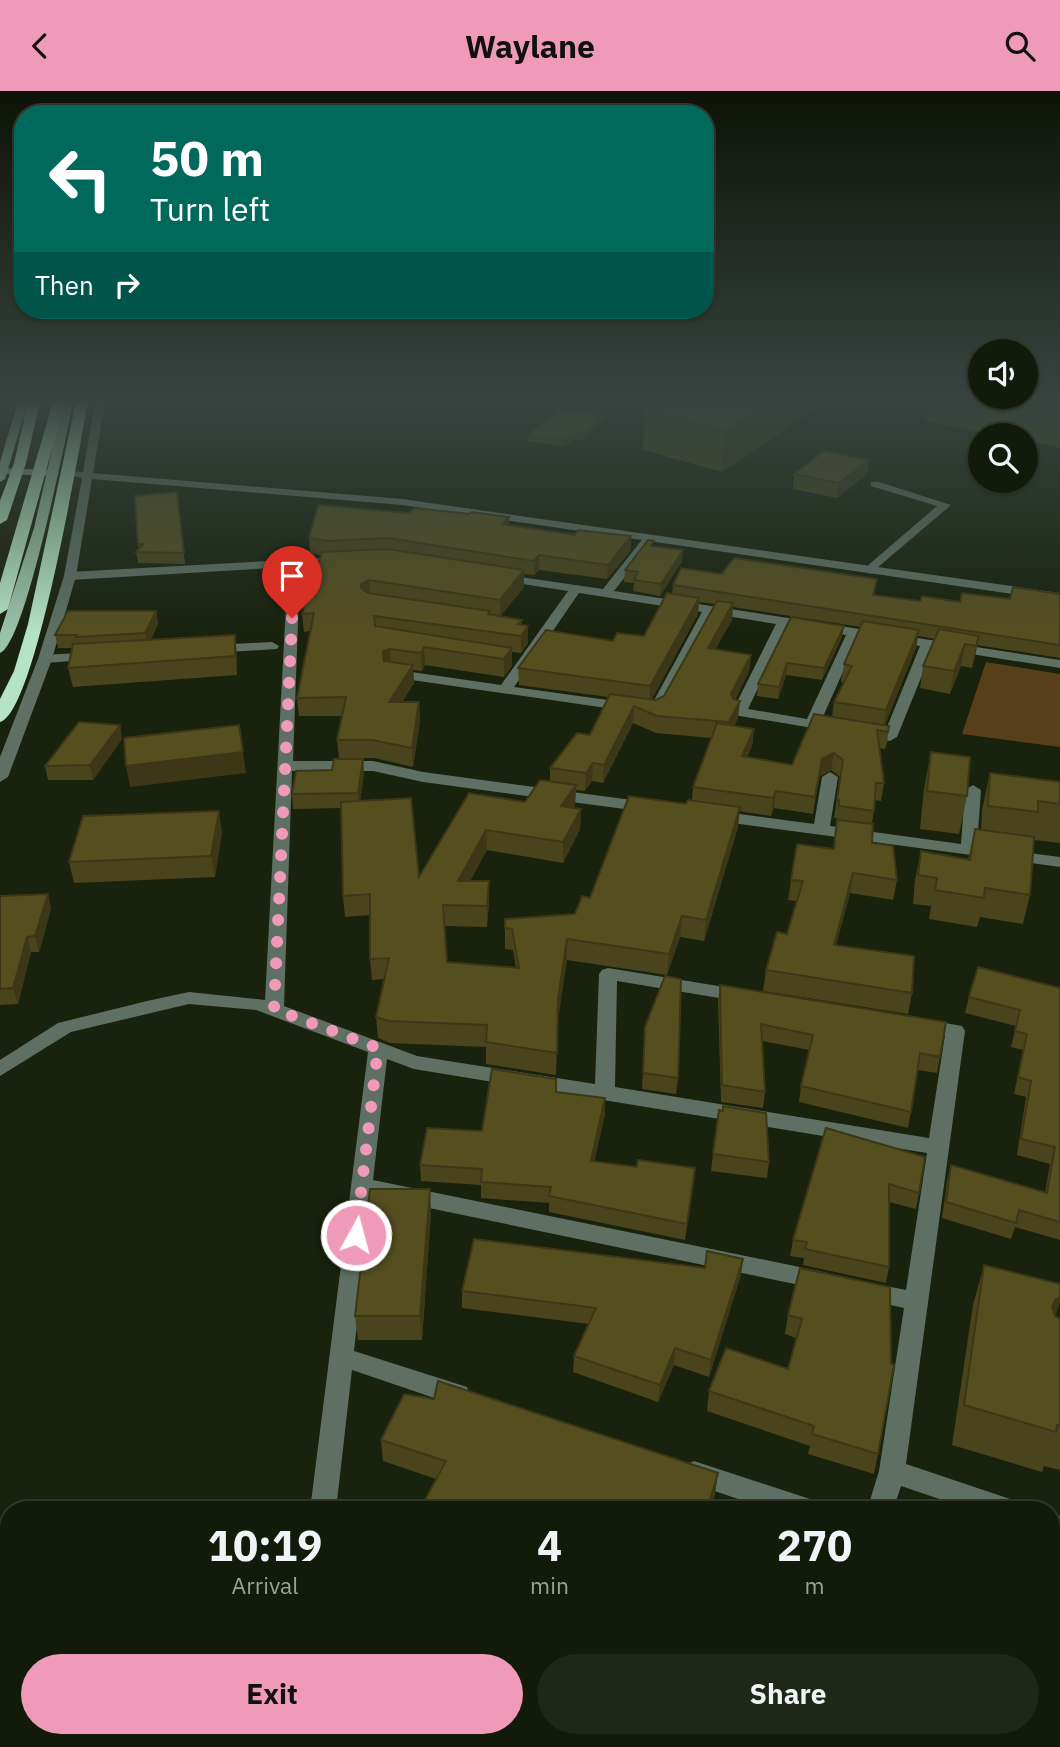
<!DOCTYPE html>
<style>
:root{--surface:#121a09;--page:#1f2717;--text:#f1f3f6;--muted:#9ca19c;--line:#31382a;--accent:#ef9ab8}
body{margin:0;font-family:"IBM Plex Sans",sans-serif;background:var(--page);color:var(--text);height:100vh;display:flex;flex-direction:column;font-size:26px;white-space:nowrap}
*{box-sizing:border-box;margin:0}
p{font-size:23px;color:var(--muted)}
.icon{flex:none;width:38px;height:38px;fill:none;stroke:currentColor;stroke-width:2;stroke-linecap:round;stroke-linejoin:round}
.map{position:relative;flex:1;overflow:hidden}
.sheet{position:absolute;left:0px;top:1410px;width:1060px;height:247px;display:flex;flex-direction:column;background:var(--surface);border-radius:28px 28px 0 0;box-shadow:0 2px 5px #0004,0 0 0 2px var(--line)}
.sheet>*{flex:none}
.guide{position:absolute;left:14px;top:14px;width:700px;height:214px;border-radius:28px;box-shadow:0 2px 5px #0004,0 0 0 2px var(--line);background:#00695c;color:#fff;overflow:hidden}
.controls{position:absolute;left:968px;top:248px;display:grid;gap:14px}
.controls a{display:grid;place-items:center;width:70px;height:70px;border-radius:50%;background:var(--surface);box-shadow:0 2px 5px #0004,0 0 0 2px var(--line);font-size:35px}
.pin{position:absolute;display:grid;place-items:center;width:60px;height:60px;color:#fff;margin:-72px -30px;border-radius:50% 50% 50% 0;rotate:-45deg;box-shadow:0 0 7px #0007}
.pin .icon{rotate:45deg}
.me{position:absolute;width:77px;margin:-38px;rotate:7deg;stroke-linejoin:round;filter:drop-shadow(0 0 5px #0008)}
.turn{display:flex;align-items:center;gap:24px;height:147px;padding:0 21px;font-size:32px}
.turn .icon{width:91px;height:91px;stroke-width:2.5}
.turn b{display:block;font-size:49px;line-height:60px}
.then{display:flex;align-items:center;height:66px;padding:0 21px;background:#0003;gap:14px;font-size:26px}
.eta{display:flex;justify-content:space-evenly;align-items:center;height:119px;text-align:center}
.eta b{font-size:42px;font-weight:700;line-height:49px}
.cta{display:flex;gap:14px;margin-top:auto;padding:14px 21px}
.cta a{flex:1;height:80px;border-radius:42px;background:var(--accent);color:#111;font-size:28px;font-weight:700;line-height:80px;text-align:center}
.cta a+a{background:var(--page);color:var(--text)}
header{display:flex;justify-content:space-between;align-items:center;height:91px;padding:0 21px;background:var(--accent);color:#111;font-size:32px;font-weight:700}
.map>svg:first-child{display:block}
</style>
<header><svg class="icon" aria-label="back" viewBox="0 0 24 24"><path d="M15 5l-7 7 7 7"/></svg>Waylane<svg class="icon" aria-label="search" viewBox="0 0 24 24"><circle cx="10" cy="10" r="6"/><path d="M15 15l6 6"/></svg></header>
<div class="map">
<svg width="1060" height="1656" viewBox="0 0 1060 1656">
<rect width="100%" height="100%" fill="#18220c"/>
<path fill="#573f1a" d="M986,571l74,12v73l-98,-13z"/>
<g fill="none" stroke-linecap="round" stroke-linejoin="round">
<g fill="#5d7063" fill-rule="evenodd">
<path d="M871,391h8l72,23 -81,69 -6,-4 2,-3 71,-61 -66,-20z"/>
<path d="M645,445l10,2 -41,53 446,69v8l-127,-20 -36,89 -7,4 -29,-5 -2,-3 7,-4 19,3 35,-86 -61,-10 -38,85 15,3 2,3 -7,4 -97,-16 -2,-3 44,-88 -62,-10 -52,97 -7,4 -264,-38 -7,-4 7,-4 110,16 67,-94 -65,-10 -6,-4 2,-3 104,15zM579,502l123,19 -51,94 -137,-19zM788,534l58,10 -39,84 -59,-10z"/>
<path d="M340,466l4,1v6l-44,3 -7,194h80l50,11 224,30 8,5 -8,5 -224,-30 -50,-11h-81l-8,235 133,50 178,28 4,-110 3,-4 6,-2 135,22 9,6 -2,4 -7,2 -126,-21 -2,106 314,51 16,-103 -30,-6 -3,-4 3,-4 7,-2 40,7 3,5 -59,433 110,37 4,9h-48l-71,-24 -8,24h-26l12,-39 25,-163 -46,-10 -4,-7 4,-7 8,-2 40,8 21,-137 -513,-84 -27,-10 -14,121 446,91 8,2 4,7 -4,7 -8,2 -448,-93 -17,155 113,36 3,8 -3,8 -9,3 -106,-36 -16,140h-26l58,-458 -112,-42 -67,-6 -118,28 -71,44v-16l58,-37 89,-22 42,-9 76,8 23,-433 -218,13 -6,-4 6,-4z"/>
<path d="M272,551l7,4 -2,3 -64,4 -7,-4 7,-4z"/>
<path d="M94,561l7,4 -2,3 -54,4 -7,-4 7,-4z"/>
<path d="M830,681l8,5 -8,49 131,18 4,-54 8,-5 8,5 -4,56 83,11v10l-343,-46 -8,-5 8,-5 97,13 8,-47z"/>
<path d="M694,1370l122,40 4,9h-49l-86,-29 -4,-8 4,-8z"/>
<path d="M1052,1423l8,2v26l-8,-4z"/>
<path d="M284,1648h30l-1,8h-30z"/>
</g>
<path fill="#5d7063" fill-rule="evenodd" d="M95,311h10l-12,71 309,26 658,94v8l-658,-96 -310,-26 -16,97 -24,83 -44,118 -8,5v-25l38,-98 26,-83 18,-98 -19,-4 5,-3 15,1z"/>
<path fill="#809e8a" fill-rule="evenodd" d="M0,377l54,2 5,3 -5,3 -54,-2z"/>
<g fill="#9bc3a8" fill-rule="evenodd">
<path d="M18,311h10l-23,77 -5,3v-20z"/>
<path d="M63,311h10c-7,35 -48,243 -73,251v-20l34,-105z"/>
</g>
<g fill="#b4e4c3" fill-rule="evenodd">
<path d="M28,311h12l-14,61 -19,57 -7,4v-23l14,-38z"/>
<path d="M53,311h12l-57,207 -8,5v-31z"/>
<path d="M76,311h12c-9,45 -52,311 -88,320v-23l14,-28 14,-47z"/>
</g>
</g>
<g fill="#49441c" fill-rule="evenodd">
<path d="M826,311l-104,70 -79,-22 2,-39 59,-7z"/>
<path d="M929,311h131v45l-34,-7v-4h-24l-76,-15z"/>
<path d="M603,329l-18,21 -10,-2 -12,8 -35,-6v-6z"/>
<path d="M869,369l-2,14 -30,24 -44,-9 1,-15z"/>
<path d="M177,401l8,72 -47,-1 -2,-11 3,-3 -1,-5z"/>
<path d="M509,434l66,10 56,1v14l-24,29 -68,-9 -5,5 -10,-1v13l-24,29 22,4v5l6,1v17l-7,10 -9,-1v14l-8,11 -79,-12 -3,6 -9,-1 1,13 -12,19h17l1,19 -7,46 -39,-9h-35l-2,-18 5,-24h-43l-2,-18 13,-67 -6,1 -2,-18 19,-59 -11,-2 -1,-15z"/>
<path d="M654,455l28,15 -22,35 -27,-5 1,-8 -10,-1 1,-12z"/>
<path d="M673,494l201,10 46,6 40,1 50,-3 50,-5v64l-83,-13 -5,23 -11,-2 -11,28 -30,-6 3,-22 12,-27 -17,-3 -2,12 -31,77 4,1 -2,17 -2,6 -6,-1 5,35 -3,18 -6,-1 -3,24v19l25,37 -4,20 -43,-7 -14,52 76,48 -4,21 -145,-23 3,-21 21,-36 10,-33 -9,-1 3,-20 42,-31 4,-31h-3l6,-41 -9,-7 -12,7 -6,37 -39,-6 -3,8 -32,-5 -1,16 -34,114 -24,-4 -13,38 -100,-15 -9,59 -2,56 -70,-11v-17l-96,-4 -12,-5 -2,-21 8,-38 -12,1 -2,-21v-44l-25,2 -2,-21 -1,-88 -49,1 -1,-15 40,-24 31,-11 1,15 -4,27 59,76 106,-75 25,-20v-14l40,-33 18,-38 -89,-12 -1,-17 95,-27 31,-5 28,-42zM699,511l16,2 -51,92 -8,4h-5l47,-86zM733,516l128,20 -17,37 -3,18 3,1 -10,19 -2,15 -40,48 -45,-8 5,-11 2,-17 -20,-3 4,-8 -3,-18 14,-29 2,-16 -36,-6 17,-29zM633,632l23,10 56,5 -19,49 -1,13 -6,4 -96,94 -15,16 -70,14v21l8,1 3,18 -69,-6 -3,-36 43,1 2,-25v-21h-19l17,-31 76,13 17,-34 1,-20 -7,-1 1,-3 1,-15 9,1 7,-10 11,2z"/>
<path d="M156,520l2,13 -7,16 86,14v21l-164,12 -5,-19 4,-20h-14l-3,-13z"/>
<path d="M791,526l51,20 -20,43 -36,-5 -8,24 -21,-3 1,-12z"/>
<path d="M120,634l2,14 -29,41h-45l-3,-14z"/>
<path d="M931,661l36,44 -8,38 -39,-5 4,-40z"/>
<path d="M990,682l70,9v61l-26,-3 -4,55 -7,29 -43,-7 -3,10 -48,-8 2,-13 -18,-2 2,-24 6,-29 47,8 7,-30 6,1 1,-20z"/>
<path d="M222,741l-7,45 -141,6 -5,-21z"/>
<path d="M48,803l3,15 -12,43h-8l-13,52 -18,1v-109z"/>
<path d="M720,894l220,72 -3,16 -19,-3 -10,58 -109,-26 2,-16 9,-36 -48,-9 3,51 -2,16 -42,-6 -3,-101z"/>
<path d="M1060,897v252l-45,-13 -4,12 -69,-21 5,-37 4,-16 94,28 5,-29 -33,-9 9,-58 -12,-3 9,-44 -12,-3 5,-21 -51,-13 4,-16z"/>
<path d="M645,936l33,51 -2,16 -34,-5z"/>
<path d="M556,1001l49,6v16l-11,47 43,6 58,1 -10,72 -136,-28v-9l-68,-5v-13l-60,-4 -1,-16z"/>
<path d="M723,1015l46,56 -2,16 -56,-7 2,-17z"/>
<path d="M826,1037l93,65 -3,16 -27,-7v65l-3,16 -83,-18 1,-7 -14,-2 3,-16z"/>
<path d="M431,1121l-9,128h-64l-3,-24z"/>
<path d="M743,1168l-2,16 -32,102 -35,-12 -16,37 -85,-30 1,-16 15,-32 -127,-16v-17l243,-23z"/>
<path d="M984,1174l76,54v151l-16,-4 -2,6 -90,-27 21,-140z"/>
<path d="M800,1177l78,186 -4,20 -66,-20 2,-8 -103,-35 2,-20 79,-22 8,-31 -11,-4 3,-19z"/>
<path d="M381,1349l337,33 -3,21 -4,16h-286v-10l11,-21 -53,-18z"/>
<path d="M1052,1480l8,3v125l-8,-3z"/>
</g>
<g fill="#3c3716">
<path d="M771,311h55l-104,70 3,-41z"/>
<path d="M603,324v5l-18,21v-6z"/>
<path d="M575,342v6l-12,8v-6z"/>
<path d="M869,369l-2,14 -30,24 2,-15z"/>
<path d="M509,426v14l-7,-7z"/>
<path d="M631,445v14l-24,29 1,-14z"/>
<path d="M683,459l-1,11 -22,35 1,-12z"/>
<path d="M539,464v15l-5,5v-14z"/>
<path d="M524,479v17l-24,30v-17z"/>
<path d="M369,489l1,16 -7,5 -2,-17z"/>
<path d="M699,507l-1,16 -48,89v-17z"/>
<path d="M733,512l-1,17 -25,45 1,-17z"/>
<path d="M156,520l2,13 -11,23 -2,-14z"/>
<path d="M522,529v13l6,-7v17l-7,10v-17l-3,-12z"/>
<path d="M844,535l-2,11 -20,43 2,-12z"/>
<path d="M919,539l-3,18 -33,81 3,-19z"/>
<path d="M235,544l2,19v21l-2,-19z"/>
<path d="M979,545l-4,21 -3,11 4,-22z"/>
<path d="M965,553l-4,22 -11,28 4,-23z"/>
<path d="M424,556l1,18 -3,6 -1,-18z"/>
<path d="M512,557v18l-8,11v-18z"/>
<path d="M390,558l1,17 -7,2 -1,-17z"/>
<path d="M751,564l-2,16 -19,40 1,-17z"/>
<path d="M787,572l-1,12 -8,24 1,-12z"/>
<path d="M413,574l1,18 -23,37 -2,-18z"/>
<path d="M740,610l-2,17 -10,21 1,-17z"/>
<path d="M419,611l1,19 -7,46 -1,-19z"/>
<path d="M634,615l-1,17 -30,60 1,-18z"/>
<path d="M120,634l2,14 -29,41 -3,-15z"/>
<path d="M754,638l-2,17 -12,28 2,-18z"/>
<path d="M243,661l3,21 -116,14 -4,-21z"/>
<path d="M834,662l-3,17 -12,7 -6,37 9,-55z"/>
<path d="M363,668l1,15 -5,34 -1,-15z"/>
<path d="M593,672l-1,18 -7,10 1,-18z"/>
<path d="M576,694l-1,20 -14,21v-20z"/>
<path d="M776,700l-2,17 -3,8 2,-18z"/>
<path d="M740,716l-2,20 -34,114 2,-21z"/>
<path d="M581,718l-1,20 -17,34v-21z"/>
<path d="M219,720l3,21 -7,45 -4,-21z"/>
<path d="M486,739l1,20 -29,51v-20z"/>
<path d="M853,782l-3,20 -20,73 4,-21z"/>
<path d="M489,790v21l-2,25v-21z"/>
<path d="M48,803l3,15 -12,43 -4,-16z"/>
<path d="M682,825l-2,21 -13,38 2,-21z"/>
<path d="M27,846l4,15 -13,52 -5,-16z"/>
<path d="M567,848v21l-9,59 -2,56 2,-77z"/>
<path d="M605,1007v16l-14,63v-16z"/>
<path d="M695,1077l-1,16 -9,56 2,-16z"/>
<path d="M430,1098l1,23 -9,128 -2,-24z"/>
<path d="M743,1168l-2,16 -32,102 2,-17z"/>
<path d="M1060,1206v5l-11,35 3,-30 3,-7z"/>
<path d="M675,1257l-1,17 -16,37 2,-17z"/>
<path d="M718,1382l-3,21 -4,16h-4z"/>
</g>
<g fill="#554f20" stroke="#3c3716" stroke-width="2">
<path d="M647,311h45l12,2 2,-2h65l-46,29 -80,-20z"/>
<path d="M1040,311h20v4z"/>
<path d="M562,318l41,6 -18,20 -10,-2 -12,8 -35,-6z"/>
<path d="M824,360l45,9 -30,23 -45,-9z"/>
<path d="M177,401l7,61 -48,-1 7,-8h-5l-3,-48z"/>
<path d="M318,414l91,8 6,-5 54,6 3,-2 37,5 -7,7 73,11 3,-5 53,6 -23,29 -69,-10 -5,6 -146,-23 -61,3 -18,-3z"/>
<path d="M648,449l6,1 -4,5 33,4 -22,34 -27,-4 4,-8 -13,-2z"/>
<path d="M387,458l137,21 -24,30 -131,-20 -8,4v4l7,5 122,18 -2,3 34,6 -4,4 10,2 -7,10 -147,-20 1,10 137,22 -8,11 -80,-12 -3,6 -31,-4 -7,2 1,10 29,4 -24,37h30l-7,46 -40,-8h-35l9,-43 -49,1 17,-85 -12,1 20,-62z"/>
<path d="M734,467l143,21 -4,16 47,6 2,-5 38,6 2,-9 48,6 3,-12 47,7v51l-387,-60 8,-17 41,6z"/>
<path d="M667,502l32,5 -49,88 -132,-18 28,-38 67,11 4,-8 27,3z"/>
<path d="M717,510l16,2 -25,45 43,7 -20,39 2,5 7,2 -11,21 -72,-6 -23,-10 -30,59 -11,-2 -7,10 -36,-5 27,-35 13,2 20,-41 46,6 8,-4z"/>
<path d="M68,520h88l-11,22 -69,4 1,-2h-22z"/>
<path d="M791,526l53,9 -20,42 -37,-5 -8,24 -21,-3z"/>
<path d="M863,530l56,9 -33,80 -52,-8 18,-36 -8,-2z"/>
<path d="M939,538l40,7 -3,10 -11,-2 -11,27 -31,-5z"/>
<path d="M235,544v21l-167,12 5,-24z"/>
<path d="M814,623l75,12 -1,6 -11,-2 7,53h-8l-2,28 -35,-5v-6h-2l6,-40 -9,-7 -12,6 -7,38 -39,-6 -3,7 -80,-11 24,-64 37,6 -12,27 50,9z"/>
<path d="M79,631l41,3 -30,40 -45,1z"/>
<path d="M239,634l4,27 -117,14 -2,-28z"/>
<path d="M931,661l39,5 -3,39 -40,-5z"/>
<path d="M334,668h29l-5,34 -66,1 4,-23 36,-1z"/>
<path d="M990,682l70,9v22l-22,-3v11l-50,-6z"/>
<path d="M540,689l36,5 -15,21 20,3 -18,33 -77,-12 -28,51h31l-2,25 -44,-1 4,57 72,6 -7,-39 -7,-1v-9l70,-5 7,-18 8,2 39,-102 57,8 2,-4 52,7 -34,113 -24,-4 -13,38 -102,-15 -9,59 -1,55 -71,-11 1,-17 -98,-4 -13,-4 13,-59 -19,1v-65l-27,2 -2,-94 70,-4 8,79 50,-84 56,9z"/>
<path d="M219,720l-8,45 -142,6 14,-46z"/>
<path d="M837,729l36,4 -1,19 21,3 4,34 -44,-7 -19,72 80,11 -2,37 -146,-23 11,-38 10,2 16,-53 -12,-1 6,-36 37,5z"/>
<path d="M975,738l59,8 -4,58 -45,-7 -1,10 -49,-8 2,-12 -19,-3 3,-24 49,9z"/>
<path d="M48,803l-13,42 -8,1 -14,51 -13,1v-93z"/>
<path d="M978,876l82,21v234l-41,-12 -3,13 -70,-21 5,-37 96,28 8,-46 -34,-8 10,-58 -13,-4 9,-43 -12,-3 5,-21 -51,-13z"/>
<path d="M665,885l16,3 -3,99 -35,-5 2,-46z"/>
<path d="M720,894l226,37 -6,35 -20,-4 -9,59 -110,-26 12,-51 -52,-11 4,68 -43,-7z"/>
<path d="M492,978l64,10v13l49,6 -14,63 46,6 1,-7 57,8 -8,56 -138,-28 2,-9 -70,-5 1,-13 -62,-4 7,-37 55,3z"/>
<path d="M723,1015l43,7 3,49 -56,-8 6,-44 4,1z"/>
<path d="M826,1037l99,29 -6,36 -30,-9v83l-84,-18 2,-7 -14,-2z"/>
<path d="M370,1098h60l-10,127h-65z"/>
<path d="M474,1148l231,29 2,-17 36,8 -32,101 -36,-12 -15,37 -86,-29 22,-48 -134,-17z"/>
<path d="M984,1174l76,19v13l-5,3 -3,7 3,9 5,3v107l-3,-1 -1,7 -92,-27z"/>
<path d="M800,1177l90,19 1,77 3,1 -16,89 -66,-20 2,-8 -105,-35 17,-43 62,21 14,-50 -14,-4z"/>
<path d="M438,1290l280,92 -11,37h-265l1,-3 -18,-7 21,-39 -65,-21 23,-46 30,5z"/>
<path d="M1052,1480l8,3v88l-8,-3z"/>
<path d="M388,1648h202v8h-203z"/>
</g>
<linearGradient id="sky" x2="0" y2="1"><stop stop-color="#0d1307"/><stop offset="0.57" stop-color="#374440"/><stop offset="1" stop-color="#374440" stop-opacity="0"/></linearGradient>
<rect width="1060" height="543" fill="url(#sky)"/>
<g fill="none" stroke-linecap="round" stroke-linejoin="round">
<path stroke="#ef9ab8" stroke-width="12" stroke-dasharray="0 21.6" d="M292,527l-18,391 104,39 -22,187"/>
</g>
</svg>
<div class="controls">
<a><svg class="icon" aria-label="sound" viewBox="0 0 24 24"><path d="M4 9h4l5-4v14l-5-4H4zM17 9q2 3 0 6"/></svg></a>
<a><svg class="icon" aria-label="search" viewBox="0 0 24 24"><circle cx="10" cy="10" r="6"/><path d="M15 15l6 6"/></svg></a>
</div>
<div class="pin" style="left:292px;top:527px;background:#d93025"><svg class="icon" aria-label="arrive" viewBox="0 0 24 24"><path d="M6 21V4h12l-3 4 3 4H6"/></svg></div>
<svg class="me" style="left:356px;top:1144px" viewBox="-20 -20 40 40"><circle r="17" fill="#ef9ab8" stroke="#fff" stroke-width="3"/><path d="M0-11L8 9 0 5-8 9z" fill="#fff"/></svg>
<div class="guide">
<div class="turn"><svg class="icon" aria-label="left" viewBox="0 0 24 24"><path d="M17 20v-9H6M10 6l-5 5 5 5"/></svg><div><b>50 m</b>Turn left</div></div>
<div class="then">Then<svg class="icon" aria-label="right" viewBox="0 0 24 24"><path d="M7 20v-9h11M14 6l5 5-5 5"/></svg></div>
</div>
<section class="sheet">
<div class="eta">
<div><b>10:19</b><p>Arrival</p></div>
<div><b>4</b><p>min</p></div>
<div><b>270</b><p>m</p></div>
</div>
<div class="cta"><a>Exit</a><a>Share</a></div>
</section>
</div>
